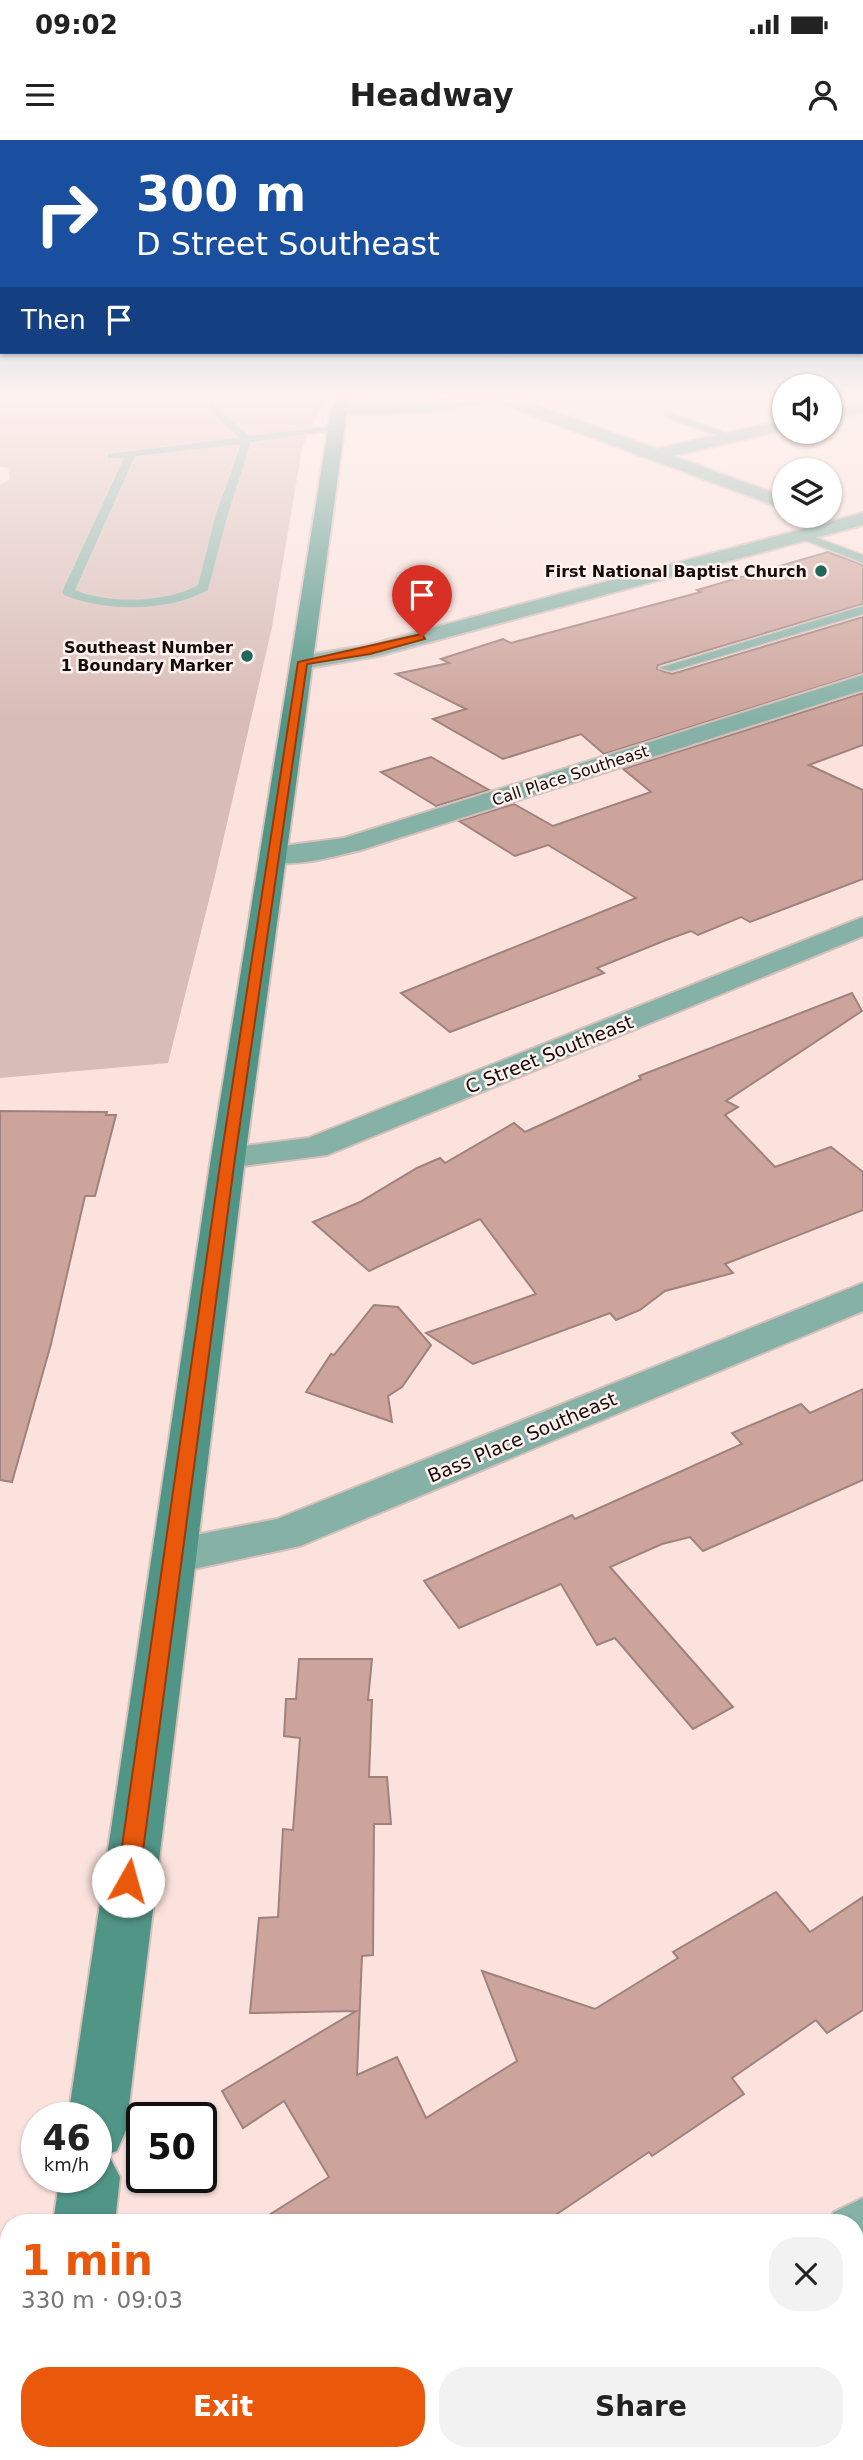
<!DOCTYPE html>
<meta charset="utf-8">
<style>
:root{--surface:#fff;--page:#f2f2f2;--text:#222;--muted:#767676;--accent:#ea580c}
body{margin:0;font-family:"DejaVu Sans",sans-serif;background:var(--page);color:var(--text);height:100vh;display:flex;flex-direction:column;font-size:26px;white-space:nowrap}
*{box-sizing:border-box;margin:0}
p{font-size:23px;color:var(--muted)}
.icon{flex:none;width:38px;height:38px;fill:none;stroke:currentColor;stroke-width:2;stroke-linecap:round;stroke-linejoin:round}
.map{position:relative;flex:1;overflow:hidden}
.panel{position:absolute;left:0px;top:2074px;width:864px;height:247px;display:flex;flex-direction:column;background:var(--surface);border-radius:28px 28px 0 0;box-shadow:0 2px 5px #0004}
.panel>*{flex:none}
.guide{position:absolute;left:0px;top:0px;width:864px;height:214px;box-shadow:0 2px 5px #0004;background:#1a4fa0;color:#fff;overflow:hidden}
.fabs{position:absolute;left:772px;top:234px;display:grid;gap:14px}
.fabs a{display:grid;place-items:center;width:70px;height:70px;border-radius:50%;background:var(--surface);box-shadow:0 2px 5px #0004;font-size:35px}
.speed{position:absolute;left:21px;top:1962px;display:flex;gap:14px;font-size:35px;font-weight:700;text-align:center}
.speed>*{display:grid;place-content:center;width:91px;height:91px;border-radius:50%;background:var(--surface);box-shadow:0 2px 5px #0004;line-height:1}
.speed small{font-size:18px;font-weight:400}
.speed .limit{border:4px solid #111;border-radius:10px;background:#fff;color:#111}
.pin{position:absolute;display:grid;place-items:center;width:60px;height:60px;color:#fff;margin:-72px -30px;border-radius:50% 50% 50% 0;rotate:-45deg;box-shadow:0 0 7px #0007}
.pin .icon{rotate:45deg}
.me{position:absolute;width:77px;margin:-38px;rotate:7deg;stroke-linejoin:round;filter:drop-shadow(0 0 5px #0008)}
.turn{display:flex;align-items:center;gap:24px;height:147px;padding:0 21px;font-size:32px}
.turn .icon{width:91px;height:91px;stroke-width:2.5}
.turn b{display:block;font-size:49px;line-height:60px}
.then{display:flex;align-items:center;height:66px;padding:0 21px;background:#0003;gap:14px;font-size:26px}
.round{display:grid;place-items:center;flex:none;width:74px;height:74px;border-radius:28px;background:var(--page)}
.summary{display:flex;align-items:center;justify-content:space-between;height:119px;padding:0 21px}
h1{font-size:42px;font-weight:700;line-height:52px;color:var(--accent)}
.primary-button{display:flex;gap:14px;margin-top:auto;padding:14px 21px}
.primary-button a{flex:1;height:80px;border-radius:28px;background:var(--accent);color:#fff;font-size:28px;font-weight:700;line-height:80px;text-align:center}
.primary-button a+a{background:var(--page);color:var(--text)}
.status{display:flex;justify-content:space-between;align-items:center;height:49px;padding:0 35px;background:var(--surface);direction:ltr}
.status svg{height:19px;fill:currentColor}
header{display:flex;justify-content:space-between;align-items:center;height:91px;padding:0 21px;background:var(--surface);font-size:32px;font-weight:700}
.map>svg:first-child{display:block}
</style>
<div class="status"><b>09:02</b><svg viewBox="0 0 49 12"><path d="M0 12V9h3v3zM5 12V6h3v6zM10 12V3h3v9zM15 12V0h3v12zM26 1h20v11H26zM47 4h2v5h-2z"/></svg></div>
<header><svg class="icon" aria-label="menu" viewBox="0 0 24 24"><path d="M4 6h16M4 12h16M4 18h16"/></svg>Headway<svg class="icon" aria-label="person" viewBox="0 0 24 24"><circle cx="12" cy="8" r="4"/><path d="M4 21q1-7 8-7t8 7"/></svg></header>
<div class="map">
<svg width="863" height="2320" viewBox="0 0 863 2320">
<rect width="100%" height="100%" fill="#fbe2dd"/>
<path fill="#d7bcb7" d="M6,255h321l-25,53 -30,179 -58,253 -46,183 -168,15v-593l10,-6 -2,-11 -8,-1v-61z"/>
<g fill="#cca49c" stroke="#9f827d" stroke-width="2">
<path d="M828,412l35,13v39l-205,61 -1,4 15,5 191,-57v56l-259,81 -23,-20 -78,25 -70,-40 33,-10 -70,-35 53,-11 -8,-4 62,-20 8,4 190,-51 -4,-2z"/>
<path d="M863,553v52l-54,20 54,25v89l-113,43 -9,-5 -43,18 -7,-4 -25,9 -69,28 7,5 -154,59 -49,-39 235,-95 -88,-53 -33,11 -56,-35 55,-17 39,22 98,-34 -28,-23z"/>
<path d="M431,617l58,33 -53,16 -55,-34z"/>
<path d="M852,853l10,18 -136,90 12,6 -13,8 50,52 56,-20 32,25v38l-138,54 8,9 -68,18 -25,19 -24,10 -6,-7 -137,51 -47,-31 110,-39 -56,-75 -111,52 -56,-49 47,-20 57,-34 23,-10 5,5 69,-40 11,9 116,-53 -2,-3z"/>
<path d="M0,971l107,1 -1,3h10l-21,81h-10l-34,148 -39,138 -12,-2z"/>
<path d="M374,1165l24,2 33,38 -29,42 -14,9 4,26 -86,-30 25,-38 3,1z"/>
<path d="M863,1249v91l-160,71 -13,-14 -28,7 -52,23 123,140 -40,22 -78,-91 -18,7 -36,-61 -102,44 -35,-47 148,-66 3,4 167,-75 -10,-11 69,-29 9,9z"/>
<path d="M299,1519h73l-4,41h4l-3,77h18l4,47h-17l-1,131 -11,1 -5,119 40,-18 29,61 91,-57 -35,-90 113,38 83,-51 -5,-6 103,-60 34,40 53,-35v113l-36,23 -11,-13 -84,58 12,16 -92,62 -3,-4 -104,70h-287l71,-45 -45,-76 -41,27 -21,-37 134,-80 -106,2 9,-95 19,-1 5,-88 10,1 7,-92 -16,-2 2,-37h10z"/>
</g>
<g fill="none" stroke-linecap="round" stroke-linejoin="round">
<defs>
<g id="lane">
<path d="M212,264l37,32 87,-10 5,3 -90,13 -24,75 -19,73c-38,22 -104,22 -144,5l-2,-3 62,-134h-16v-4l131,-16 -30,-29zM241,304l-26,73 -17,68c-31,18 -90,19 -123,5l60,-134z"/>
<path d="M665,273h6l66,24 -9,2 -63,-22z"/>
<path d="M801,392l62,23v8l-66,-26v-4z"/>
<path d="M863,466v8l-192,57 -12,-3z"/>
</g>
<g id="street">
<path d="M470,255h39l147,54 128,-29v10l-111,26 111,41v12l-290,-108 -72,12 -83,2 -8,-5 8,-5 83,-2z"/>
<path d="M863,262v10l-33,8v-10z"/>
<path d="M863,373v12l-485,131 -75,13 -11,-7 3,-5 74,-12z"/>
<path d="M863,535v15l-502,160c-29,7 -67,18 -96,11l-4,-6 4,-6 10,-2 69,-9z"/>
<path d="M863,777v19l-536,219 -99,13 -12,-3 -5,-7 5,-7 12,-3 80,-10z"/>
<path d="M863,1143v28l-563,235 -125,27 -16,-5 -6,-12 6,-12 16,-5 102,-20z"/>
<path d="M863,2058v64l-7,3v-43h-26l4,-10z"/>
<path d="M515,2312h75l-4,8h-75z"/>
</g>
<g id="secondary">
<path d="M340,255h16l-9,15 -102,748 -119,972 -9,21 -9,3 12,23 -5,45h-62l7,-45h36v-59h-28l143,-960 120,-748z"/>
<path d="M22,2312h67l-1,8h-68z"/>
</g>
</defs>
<use href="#lane" stroke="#d6c0bb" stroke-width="3"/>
<use href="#street" stroke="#d6c0bb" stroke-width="4"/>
<use href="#secondary" stroke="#d6c0bb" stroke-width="4"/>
<use href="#lane" fill="#85b1a6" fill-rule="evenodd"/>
<use href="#street" fill="#85b1a6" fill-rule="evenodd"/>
<use href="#secondary" fill="#509586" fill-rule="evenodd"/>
</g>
<linearGradient id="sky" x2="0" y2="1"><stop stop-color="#81b4ce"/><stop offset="0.44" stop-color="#fdf2f0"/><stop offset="1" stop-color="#fdf2f0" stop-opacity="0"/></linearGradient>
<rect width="863" height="580" fill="url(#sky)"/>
<path fill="#ea580c" stroke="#983908" stroke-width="2" d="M422,494l3,5 -55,15 -63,10 -72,494 -96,723 -3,7 -8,3 -8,-3 -3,-7 104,-723 77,-496z"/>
<g fill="#206659" stroke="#fff2ef" stroke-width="2.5">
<circle cx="821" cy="431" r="7"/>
<circle cx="247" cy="516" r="7"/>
</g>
<g text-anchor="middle" stroke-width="5" stroke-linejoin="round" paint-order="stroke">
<g font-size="16" font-weight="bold" fill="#150b09" stroke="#fff2ef" text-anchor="end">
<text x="807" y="437">First National Baptist Church</text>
<text x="233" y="513">Southeast Number<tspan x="233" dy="18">1 Boundary Marker</tspan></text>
</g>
<g font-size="16" fill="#150b09" stroke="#fff2ef">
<text transform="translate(570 635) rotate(-18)" y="6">Call Place Southeast</text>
</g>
<g font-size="19" fill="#150b09" stroke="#fff2ef">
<text transform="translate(549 914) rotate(-22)" y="7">C Street Southeast</text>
<text transform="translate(522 1297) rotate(-23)" y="7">Bass Place Southeast</text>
</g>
</g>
</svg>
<div class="fabs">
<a><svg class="icon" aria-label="sound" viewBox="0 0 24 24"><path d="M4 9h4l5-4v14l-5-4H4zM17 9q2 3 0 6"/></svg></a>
<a><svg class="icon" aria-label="layers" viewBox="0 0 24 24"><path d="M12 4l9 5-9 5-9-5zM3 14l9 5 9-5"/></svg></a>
</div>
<div class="speed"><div>46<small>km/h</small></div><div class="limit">50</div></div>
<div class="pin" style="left:422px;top:497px;background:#d93025"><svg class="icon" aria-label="arrive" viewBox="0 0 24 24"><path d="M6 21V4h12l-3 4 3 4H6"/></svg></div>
<svg class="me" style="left:128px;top:1741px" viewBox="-20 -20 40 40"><circle r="19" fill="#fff"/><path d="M0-13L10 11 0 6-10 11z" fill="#ea580c"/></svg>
<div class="guide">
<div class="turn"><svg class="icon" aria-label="right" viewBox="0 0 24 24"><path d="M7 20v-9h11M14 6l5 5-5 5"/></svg><div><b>300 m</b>D Street Southeast</div></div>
<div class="then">Then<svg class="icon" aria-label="arrive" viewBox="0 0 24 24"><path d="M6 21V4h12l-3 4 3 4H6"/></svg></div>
</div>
<section class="panel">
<div class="summary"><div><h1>1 min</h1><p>330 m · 09:03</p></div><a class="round"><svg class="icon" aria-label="close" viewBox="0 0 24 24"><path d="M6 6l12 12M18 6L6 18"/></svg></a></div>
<div class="primary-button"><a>Exit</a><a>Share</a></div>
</section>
</div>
